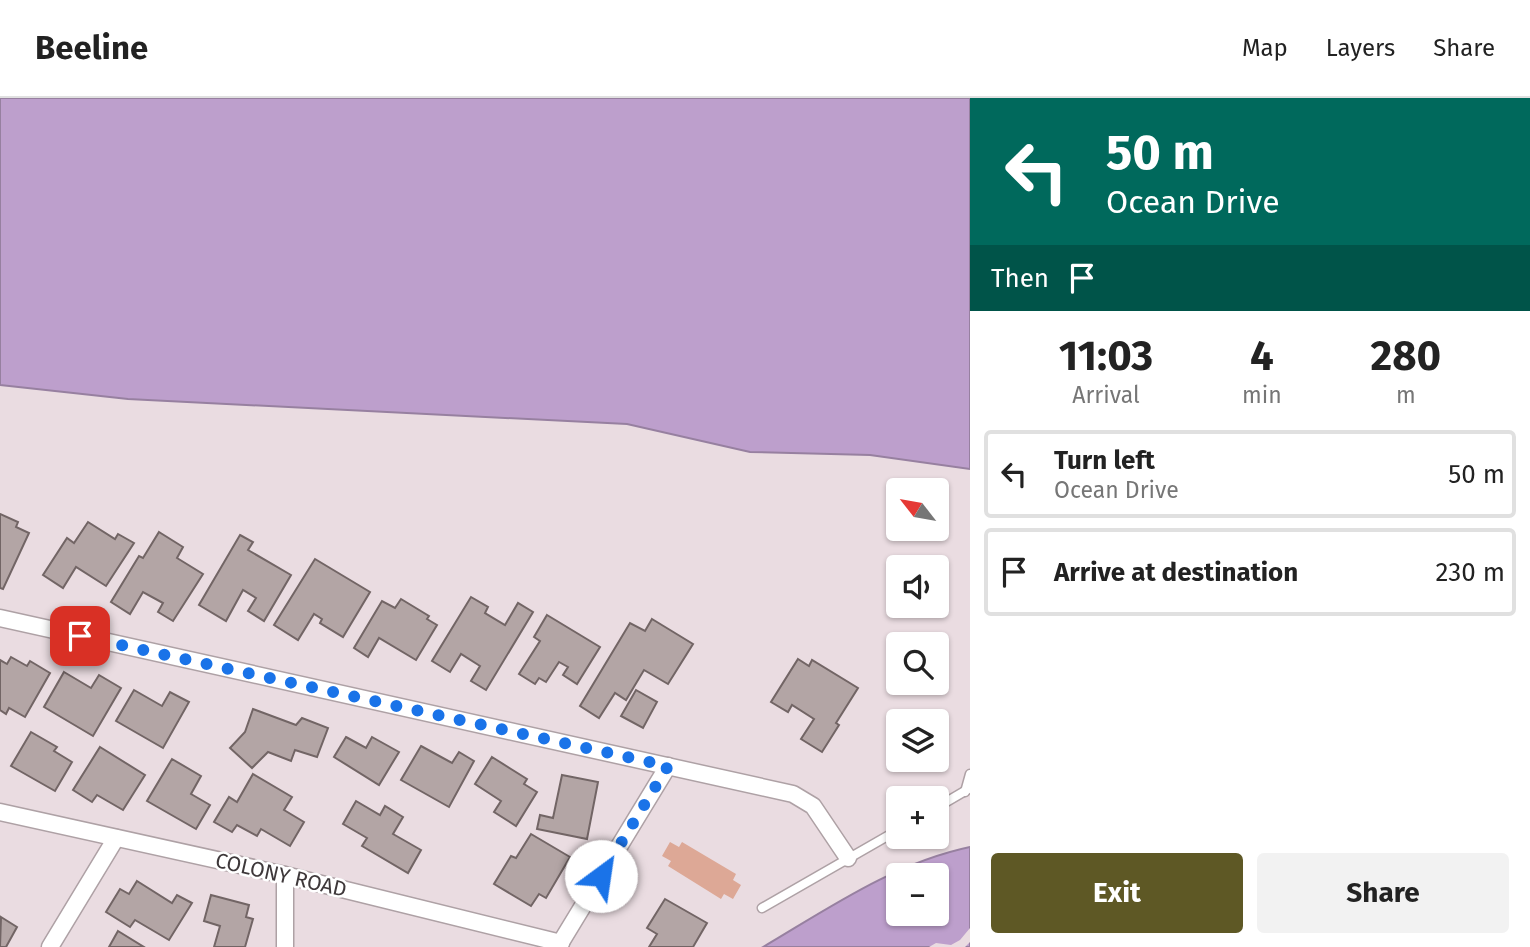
<!DOCTYPE html>
<meta charset="utf-8">
<style>
:root{--surface:#fff;--page:#f2f2f2;--text:#222;--muted:#767676;--line:#e0e0e0;--accent:#5e5825}
body{margin:0;font-family:"Fira Sans",sans-serif;background:var(--page);color:var(--text);height:100vh;display:flex;flex-direction:column;font-size:26px;white-space:nowrap}
*{box-sizing:border-box;margin:0}
p{font-size:23px;color:var(--muted)}
.icon{flex:none;width:38px;height:38px;fill:none;stroke:currentColor;stroke-width:2;stroke-linecap:round;stroke-linejoin:round}
.map{position:relative;flex:1;overflow:hidden}
.details{display:flex;flex-direction:column;background:var(--surface);width:560px}
.details>*{flex:none}
.guide{background:#00695c;color:#fff;overflow:hidden}
.needle{width:46px;rotate:301deg}
.fabs{position:absolute;left:886px;top:380px;display:grid;gap:14px}
.fabs a{display:grid;place-items:center;width:63px;height:63px;border-radius:7px;background:var(--surface);box-shadow:0 2px 5px #0004;font-size:35px}
.pin{position:absolute;display:grid;place-items:center;width:60px;height:60px;color:#fff;margin:-30px;border-radius:14px;box-shadow:0 4px 10px #0006}
.me{position:absolute;width:77px;margin:-38px;rotate:31deg;stroke-linejoin:round;filter:drop-shadow(0 0 5px #0008)}
.turn{display:flex;align-items:center;gap:24px;height:147px;padding:0 21px;font-size:32px}
.turn .icon{width:91px;height:91px;stroke-width:2.5}
.turn b{display:block;font-size:49px;line-height:60px}
.then{display:flex;align-items:center;height:66px;padding:0 21px;background:#0003;gap:14px;font-size:26px}
.eta{display:flex;justify-content:space-evenly;align-items:center;height:119px;text-align:center}
.eta b{font-size:42px;font-weight:700;line-height:49px}
.primary-button{display:flex;gap:14px;margin-top:auto;padding:14px 21px}
.primary-button a{flex:1;height:80px;border-radius:7px;background:var(--accent);color:#fff;font-size:28px;font-weight:700;line-height:80px;text-align:center}
.primary-button a+a{background:var(--page);color:var(--text)}
ul{padding:0;list-style:none}
li{display:flex;align-items:center;gap:21px;height:88px;margin:0 14px 10px;padding:0 7px;border:4px solid var(--line);border-radius:7px}
li div{flex:1}
li b{display:block;font-size:26px}
li em{font-style:normal}
header{display:flex;align-items:center;gap:42px;box-sizing:border-box;height:98px;padding:0 35px;background:var(--surface);border-bottom:2px solid var(--line)}
header strong{font-size:33px}
nav{display:flex;gap:38px;margin-inline-start:auto;font-size:24px}
main{display:flex;flex:1;min-height:0}
.map>svg:first-child{display:block}
</style>
<header>
<strong>Beeline</strong>
<nav><a>Map</a><a>Layers</a><a>Share</a></nav>
</header>
<main>
<div class="map">
<svg width="970" height="849" viewBox="0 0 970 849">
<rect width="100%" height="100%" fill="#eadce1"/>
<path fill="#dda896" d="M670,744l9,5 3,-5 54,32 -3,6 8,5 -8,14 -9,-5 -3,5 -53,-33 3,-5 -9,-5z"/>
<g fill="#bd9fcc" stroke="#9780a0" stroke-width="2" fill-rule="evenodd">
<path d="M0,0h970v371l-100,-14 -120,-3 -123,-28 -499,-25 -128,-14z"/>
<path d="M970,749v100h-207c66,-39 131,-84 207,-100zM898,777h38v39h-38z"/>
</g>
<path fill="#eadce1" d="M970,830v14l-5,5h-36l7,-4 15,2 9,-5z"/>
<g fill="#b3a5a5" stroke="#726565" stroke-width="2">
<path d="M0,416l18,8 -2,5 13,6 -26,56 -3,-1z"/>
<path d="M88,424l27,17 3,-5 16,9 -28,43 -30,-19 -13,21 -20,-13 24,-37 7,5z"/>
<path d="M159,434l24,15 -6,11 26,16 -30,47 -15,-9 5,-9 -20,-11 -13,22 -19,-12 28,-46 4,2z"/>
<path d="M240,437l13,7 -5,8 43,25 -27,46 -16,-10 8,-13 -13,-8 -17,31 -27,-16z"/>
<path d="M315,461l55,33 -27,45 -23,-14 2,-4 -8,-5 -16,26 -24,-15z"/>
<path d="M471,499l17,10 -3,6 20,12 13,-22 15,9 -47,78 -15,-9 9,-15 -19,-12 -11,18 -18,-11z"/>
<path d="M401,501l28,17 -2,3 10,6 -21,35 -37,-22 -11,19 -14,-9 28,-47 13,7z"/>
<path d="M547,517l53,32 -23,37 -14,-9 5,-8 -9,-5 -13,20 -7,-4 -4,6 -16,-10 21,-33 -6,-4z"/>
<path d="M652,521l41,25 -25,40 -24,-14 -18,30 -11,-7 -16,25 -19,-12 50,-83 15,8z"/>
<path d="M11,559l16,9 3,-5 20,12 -25,44 -16,-9 -3,6 -6,-4v-50l7,4z"/>
<path d="M798,561l11,7 3,-6 46,28 -22,35 3,2 -17,27 -21,-13 13,-20 -22,-14 -4,7 -17,-10z"/>
<path d="M64,574l27,16 8,-13 22,13 -28,48 -49,-29z"/>
<path d="M134,592l28,16 8,-14 19,10 -26,46 -47,-27z"/>
<path d="M636,592l21,12 -14,26 -22,-12z"/>
<path d="M253,611l43,16 6,-7 26,10 -11,29 -22,-7 -4,11 -23,-9 -16,16 -22,-20 15,-16z"/>
<path d="M31,634l26,15 -3,4 18,11 -17,29 -44,-25z"/>
<path d="M346,639l20,11 6,-11 27,15 -20,33 -45,-28z"/>
<path d="M421,648l31,17 7,-11 15,9 -25,46 -48,-27z"/>
<path d="M100,649l45,28 -22,35 -26,-15 -5,7 -19,-12z"/>
<path d="M492,659l35,22 -3,5 13,8 -21,34 -22,-14 7,-11 -26,-17z"/>
<path d="M172,661l29,17 -10,18 19,11 -14,24 -49,-28z"/>
<path d="M253,676l39,23 -8,13 20,12 -14,24 -29,-17 -4,7 -20,-11 -5,7 -18,-10 15,-25 8,5z"/>
<path d="M562,677l36,7 -11,57 -50,-10 3,-14 13,3z"/>
<path d="M356,703l24,14 5,-9 18,11 -10,17 28,16 -13,23 -46,-27 5,-8 -24,-14z"/>
<path d="M531,736l39,23 -24,41 -7,-4 -8,12 -37,-22 17,-28 5,2z"/>
<path d="M137,783l35,22 5,-8 15,8 -23,37 -34,-20 -5,7 -24,-15 14,-23 9,5z"/>
<path d="M211,797l38,10 -3,12 7,2 -8,28h-31l6,-21 -16,-5z"/>
<path d="M665,801l42,24 -14,24h-44l8,-13 -10,-6z"/>
<path d="M1,819l16,10 -11,20h-6z"/>
<path d="M118,833l26,16h-35z"/>
</g>
<g fill="none" stroke-linecap="round" stroke-linejoin="round">
<defs>
<g id="service">
<path d="M965,694l5,-18"/>
<path d="M936,710l34,-20"/>
<path d="M762,810l136,-78"/>
</g>
<g id="minor">
<path d="M0,520l793,176 20,12 35,52"/>
<path d="M0,714l285,63 276,68"/>
<path d="M285,777v72"/>
<path d="M50,849l66,-109"/>
<path d="M558,849l110,-181"/>
</g>
</defs>
<use href="#service" stroke="#aea1a5" stroke-width="11"/>
<use href="#minor" stroke="#aea1a5" stroke-width="19"/>
<use href="#service" stroke="#fff" stroke-width="8"/>
<use href="#minor" stroke="#fff" stroke-width="16"/>
</g>
<g fill="none" stroke-linecap="round" stroke-linejoin="round">
<path stroke="#1a73e8" stroke-width="12" stroke-dasharray="0 21.6" d="M80,538l588,130 -67,110"/>
</g>
<g text-anchor="middle" stroke-width="5" stroke-linejoin="round" paint-order="stroke">
<g font-size="21" fill="#3e383a" stroke="#fff">
<text transform="translate(281 777) rotate(13)" y="7">COLONY ROAD</text>
</g>
</g>
</svg>
<div class="fabs">
<a><svg class="needle" viewBox="-14 -14 28 28"><path d="M0-13l5 13h-10z" fill="#e53935"/><path d="M0 13l5-13h-10z" fill="#767676"/></svg></a>
<a><svg class="icon" aria-label="sound" viewBox="0 0 24 24"><path d="M4 9h4l5-4v14l-5-4H4zM17 9q2 3 0 6"/></svg></a>
<a><svg class="icon" aria-label="search" viewBox="0 0 24 24"><circle cx="10" cy="10" r="6"/><path d="M15 15l6 6"/></svg></a>
<a><svg class="icon" aria-label="layers" viewBox="0 0 24 24"><path d="M12 4l9 5-9 5-9-5zM3 14l9 5 9-5"/></svg></a>
<a>+</a>
<a>−</a>
</div>
<div class="pin" style="left:80px;top:538px;background:#d93025"><svg class="icon" aria-label="arrive" viewBox="0 0 24 24"><path d="M6 21V4h12l-3 4 3 4H6"/></svg></div>
<svg class="me" style="left:601px;top:778px" viewBox="-20 -20 40 40"><circle r="19" fill="#fff"/><path d="M0-13L10 11 0 6-10 11z" fill="#1a73e8"/></svg>
</div>
<section class="details">
<div class="guide">
<div class="turn"><svg class="icon" aria-label="left" viewBox="0 0 24 24"><path d="M17 20v-9H6M10 6l-5 5 5 5"/></svg><div><b>50 m</b>Ocean Drive</div></div>
<div class="then">Then<svg class="icon" aria-label="arrive" viewBox="0 0 24 24"><path d="M6 21V4h12l-3 4 3 4H6"/></svg></div>
</div>
<div class="eta">
<div><b>11:03</b><p>Arrival</p></div>
<div><b>4</b><p>min</p></div>
<div><b>280</b><p>m</p></div>
</div>
<ul>
<li><svg class="icon" aria-label="left" viewBox="0 0 24 24"><path d="M17 20v-9H6M10 6l-5 5 5 5"/></svg><div><b>Turn left</b><p>Ocean Drive</p></div><em>50 m</em></li>
<li><svg class="icon" aria-label="arrive" viewBox="0 0 24 24"><path d="M6 21V4h12l-3 4 3 4H6"/></svg><div><b>Arrive at destination</b></div><em>230 m</em></li>
</ul>
<div class="primary-button"><a>Exit</a><a>Share</a></div>
</section>
</main>
